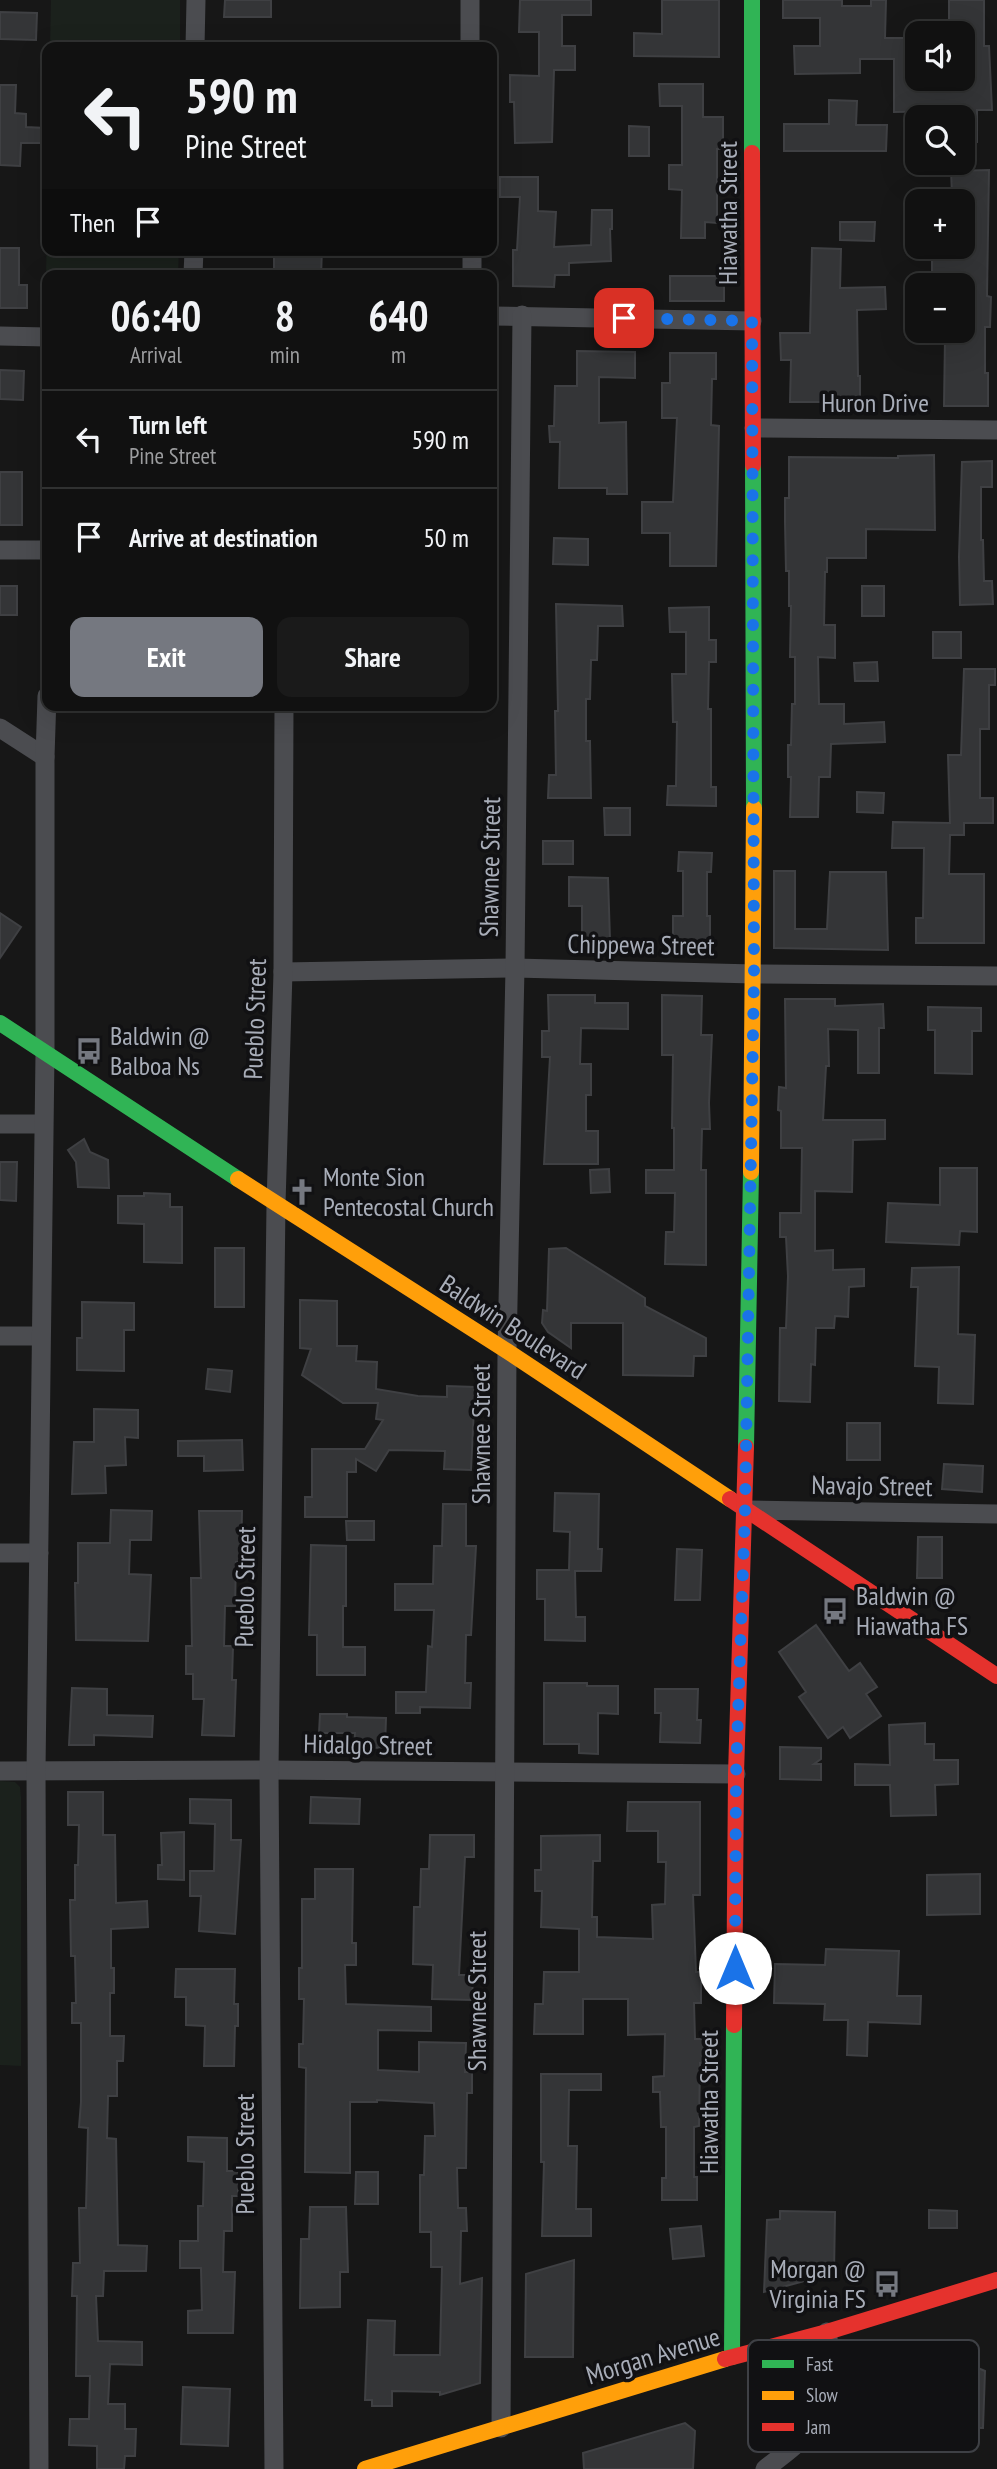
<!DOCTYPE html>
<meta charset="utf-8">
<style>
:root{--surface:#111;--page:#1a1a1a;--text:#f1f3f6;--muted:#9c9d9f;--line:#303131;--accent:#757880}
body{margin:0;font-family:"PT Sans Narrow",sans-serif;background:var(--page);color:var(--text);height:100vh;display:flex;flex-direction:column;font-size:26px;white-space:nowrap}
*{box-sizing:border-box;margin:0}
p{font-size:23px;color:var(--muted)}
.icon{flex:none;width:38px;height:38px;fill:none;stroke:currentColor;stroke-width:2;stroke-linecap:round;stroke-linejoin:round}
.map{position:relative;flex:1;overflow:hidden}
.drawer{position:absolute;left:42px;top:270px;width:455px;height:441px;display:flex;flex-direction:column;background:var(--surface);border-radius:14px;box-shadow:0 7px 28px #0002,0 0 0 2px var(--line)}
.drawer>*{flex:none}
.banner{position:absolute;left:42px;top:42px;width:455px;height:214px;border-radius:14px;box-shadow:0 7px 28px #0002,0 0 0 2px var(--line);background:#111;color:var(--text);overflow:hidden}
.controls{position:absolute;left:905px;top:21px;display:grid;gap:14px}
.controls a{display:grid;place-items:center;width:70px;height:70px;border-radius:14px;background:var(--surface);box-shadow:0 7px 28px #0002,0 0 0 2px var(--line);font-size:35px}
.pin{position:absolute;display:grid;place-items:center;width:60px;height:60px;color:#fff;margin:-30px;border-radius:14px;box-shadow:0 4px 10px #0006}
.me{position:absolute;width:77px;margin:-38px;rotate:0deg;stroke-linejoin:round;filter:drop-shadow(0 0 5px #0008)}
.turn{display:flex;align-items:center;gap:24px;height:147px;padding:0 28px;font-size:32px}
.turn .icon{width:91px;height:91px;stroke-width:2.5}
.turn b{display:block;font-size:49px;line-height:60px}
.then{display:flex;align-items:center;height:66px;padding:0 28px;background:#0003;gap:14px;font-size:26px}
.eta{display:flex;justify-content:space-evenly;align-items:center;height:119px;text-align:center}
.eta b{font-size:42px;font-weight:600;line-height:49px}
.action{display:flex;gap:14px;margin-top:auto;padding:14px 28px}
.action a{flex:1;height:80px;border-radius:14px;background:var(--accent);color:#fff;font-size:28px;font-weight:600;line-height:80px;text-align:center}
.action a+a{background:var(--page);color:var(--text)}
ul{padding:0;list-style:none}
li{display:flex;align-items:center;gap:21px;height:98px;padding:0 28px;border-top:2px solid var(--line)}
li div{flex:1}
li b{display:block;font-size:26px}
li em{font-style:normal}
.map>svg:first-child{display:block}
</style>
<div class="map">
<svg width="997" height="2469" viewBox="0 0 997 2469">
<rect width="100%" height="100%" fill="#171717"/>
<g fill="#1b211c">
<path d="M51,0h129v47h-130z"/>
<path d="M47,221v29h132l-1,25h-131v51h-2z"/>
<path d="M0,1781l15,1 5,5 1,10v269l-21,-1z"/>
</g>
<g fill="#343537" stroke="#3f4043" stroke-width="2">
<path d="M225,0h46v17h-47z"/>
<path d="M520,0h71v15h-29v31h13v24h-21l-2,72 -37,1 -1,-41h-4v-27l29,1v-44h-20z"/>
<path d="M662,0h57v57l-85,-1v-23l28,1z"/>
<path d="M783,0h59v6h29v-6h15l-1,38h32l-1,41h46v-57l-13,-1v-21h35v46h5l3,64h-15v32l-15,-1v-24h-8v-6l-60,1v-53h-34v14l-65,1 -1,-28h26v-28h-37z"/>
<path d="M0,12l37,1 -1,27 -36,-1z"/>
<path d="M659,84h44v33h20v32h-6v74l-12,-1v16h-24l1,-48 -13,-1v-24h13v-59h-22z"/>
<path d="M0,85h16l-1,28 11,1v13l19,1v15h-24l-1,23 -20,-1z"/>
<path d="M829,100l28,1 -1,24h31l-1,26h-102v-27h45z"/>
<path d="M629,126l20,1v29h-20z"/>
<path d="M989,170l-2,126 4,1 -1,30h-5v46h3v33h-44l1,-68h17v-54l-30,-1v-34h30v-55h-10l-1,-23z"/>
<path d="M500,177h38v34l18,1 -2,35 37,-2 1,-35h20v19h-2l1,32 -42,2v12h-14l-1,12 -41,-1v-36h4l3,-53h-20z"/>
<path d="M840,222h35l-1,19 -34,-1z"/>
<path d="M0,248h19v37h8v23h-27z"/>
<path d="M812,248l29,1 -1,39 45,-1 1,22 -29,1 1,66h2v21h-35v5h-35l1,-42h-10l-1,-27h30z"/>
<path d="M274,250h48l-1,25h-47z"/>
<rect x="670" y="276" width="54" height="25"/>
<path d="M577,351l58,1v26l-36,-1v46l27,-1 1,72h-20v-6h-48l1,-46h-10l-1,-16h5l1,-40h22z"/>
<path d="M670,353h46v26h-4l-1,46 8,1 -3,140h-46v-33h-28v-31h31l4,-84h-15v-35h8z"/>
<path d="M0,370l24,1 -1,29 -23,-1z"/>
<path d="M934,455l1,75 -69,-1v29h-39v14h-2l-1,53h11v33l-17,-1 1,47h25v20l40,-2 1,20 -54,2 -1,33h-11l-1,40h-28l1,-40h-3v-32h3l1,-41h3v-47h-5l1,-51h-2v-35h-3l-1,-49v-24h4v-41l109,1v-2z"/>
<path d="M992,461v26h-11v53h2l1,41h8l1,23 -33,1 -1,-48 3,-95z"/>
<rect x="0" y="472" width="22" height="53"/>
<path d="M554,538l34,1v26l-35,-1z"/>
<rect x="0" y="586" width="17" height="29"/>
<rect x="862" y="586" width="22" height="30"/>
<path d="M556,604l66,2 1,20h-25l-1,34h-6l-1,39h-4v42h4l1,57h-43l1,-23h7l-1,-64h3z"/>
<path d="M709,607v33h7v22h-7l-1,47h3v78h5v19l-49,-1 1,-19h8l1,-64h-4l-1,-48h14v-42h-16l-1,-24z"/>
<rect x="933" y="632" width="28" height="26"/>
<path d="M877,662l1,19h-23l-1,-18z"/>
<path d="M964,669h31v16h-6v44h-9v69h13v25h-29v12h-14l-1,39h35v69h-68v-25h7l1,-70h-32l1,-26 57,1 -2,-68h13z"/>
<path d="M857,792l27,1 -1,20 -26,-1z"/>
<path d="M604,808h26v27h-25z"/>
<rect x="543" y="841" width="30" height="23"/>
<path d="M679,852l33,1 -1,19h-4v44h3v27l-37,-1v-26h10v-45h-5z"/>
<path d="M774,871h21v58h32l3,-57h56l2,78 -114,-2z"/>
<path d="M569,877l39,1 2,62h-28v-34h-13z"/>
<path d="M0,913l21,14 -21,31z"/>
<path d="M548,995h47v8h33v26l-47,-1 -1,36h11v31h-5v36h12v33h-54l6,-107h-8v-26h7z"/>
<path d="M662,995l40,1 -1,39h11l-3,68 1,26h-8l-1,41h5v95l-41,-1 1,-32h8l1,-39h-29v-23h28v-42h-2l1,-73h-11z"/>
<path d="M785,999h50v7l48,-2 1,24h-5v45h-21v-43l-30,-1 1,37h-3l-3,54h62v19l-32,1 -1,52 -37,-1v60l18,-1v20l31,-1v17l-15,1 -1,30 -13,-1 -1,12h-18l-1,37 -4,-1 -1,38 -31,-1 1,-73h6l2,-52 -2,-39h-6v-24h21l1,-65h-21v-37l-3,-1 1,-23 7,1z"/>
<path d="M928,1007l53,1v23h-9v43l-37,-1v-43h-7z"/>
<path d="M84,1139l6,13 18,8 1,28 -31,-1 -2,-25 -8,-12z"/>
<path d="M0,1162h17l-1,39 -16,-1z"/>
<path d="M940,1168h37v64l-17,-1 -1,14 -73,-3 2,-39 52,2z"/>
<path d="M609,1169l1,23 -19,1 -1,-23z"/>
<path d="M144,1193l26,1v13h12v56l-38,-1v-38l-26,-1v-27h26z"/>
<rect x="215" y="1248" width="29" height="59"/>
<path d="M566,1248l79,50v8l61,32v18h-12l-1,20 -70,-1v-52h-52v25l-23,-16 -6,-9 1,-13 4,1 2,-62z"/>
<path d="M959,1267l-1,67 17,1 -2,69 -35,-1 1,-36 -24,-1 3,-79h-7l1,-19z"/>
<path d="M300,1300l37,1v45h20l-1,15 21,1 -1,27 42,7 29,1v-11l28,1 -4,83 -27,-1 1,-18 -56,-1 -13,21 -20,-12v13h-9v45h-42v-20h7v-48h53l18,-29 -7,-1 2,-16h-35l-41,-28 9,-26 -11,-1z"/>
<path d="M82,1302l52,1v27h-10v41l-47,-1v-32h5z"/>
<path d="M208,1369l24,2 -2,21 -24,-3z"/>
<path d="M94,1409l44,1v28l-13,-1 1,28 -21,1 1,27 -34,1 2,-52h20z"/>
<rect x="847" y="1423" width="33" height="37"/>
<path d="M242,1440l1,30 -39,1v-15h-26v-15z"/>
<path d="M944,1464l39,2 -1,26 -40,-3z"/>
<path d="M555,1493l44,1 -1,55h4l-1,22h-26l1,46h9v24l-40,-1v-41h-8v-29h32l1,-38 -16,-1z"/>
<path d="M443,1504h23v42h10l-5,89h-5l-1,48h6l-1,25 -50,-1v6h-24v-21h30l2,-46 4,1 2,-37h-39v-26h38l1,-38h8z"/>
<path d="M111,1510l41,1 -1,29h-21l-1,34 22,1 -3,66 -72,-1 -1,-57h3v-40h32z"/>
<path d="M199,1511h43l-1,51h-5l-1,44h-10l-1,40h9l-1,34h4l-2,56 -32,-1 2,-36h-11v-25h-7v-28h6l-1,-68h10z"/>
<path d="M346,1521h28v19h-27z"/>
<path d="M918,1537h24v41h-25z"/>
<path d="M311,1545l35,1v60h-3v41h22v28h-48v-40h-8z"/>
<path d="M677,1549l25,1 -2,50h-25z"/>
<path d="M816,1625l33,46 11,-8 17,24 -11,7 15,22 -31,22 -7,-11 -15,11 -29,-41 7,-5 -27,-40z"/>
<path d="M544,1683h43v3h31v28l-20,-1v41l-19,-1v-9h-35z"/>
<path d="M72,1688l35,1v26l46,1 -1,21 -58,-2v10h-25z"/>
<path d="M655,1689h43l-1,31h4l-1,23 -40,-1 1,-29h-6z"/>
<path d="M320,1714h27v3l39,1 -1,30 -31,-1 1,-14h-36z"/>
<path d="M925,1723v21h9v16h24v24l-23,1 1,30 -45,1 -1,-31h-35v-21l35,1 -1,-40z"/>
<path d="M780,1747l41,1v11l-7,5h7v16l-41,-1z"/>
<path d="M68,1792h35v43h12l1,68 31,-2 1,26 -37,2v39h3v25h-4v43h14l-1,25h-6v35h-9l-1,42 9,1 2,106 29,1 -1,25h-42l-1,25h-7l2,45 44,1v23l-32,-1 -2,40h17v25h11l-1,27h-10l-1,13h-27v-23l-28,-1 1,-26h19l1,-43h-14l1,-80h-5l1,-33h7l-1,-55h7l2,-80 -9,-1 2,-25v-79h-9v-20h4l-1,-47h-4l-1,-56h5v-35h3l1,-40h-11z"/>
<path d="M311,1797l49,2 -1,25 -49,-1z"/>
<path d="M190,1799l41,1v40h10l-6,94 -36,-3 2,-35h-11v-25h24l1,-47 -25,-1z"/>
<path d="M628,1802h72v93h-7l3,77h5v31h-7l1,36h9v24h-4l-1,63 -5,1v50h3v23h-35v-22h4v-51h-5l-1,-35h-7v-15l11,-1 1,-42 -37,1v-36h-45v35h-49l1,-30h8l1,-32h35v-43l-38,-2 1,-36h-7v-21h6v-34l59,-1v26h-7l-1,56h5v20l56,2 -1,-34 13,-1 1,-42h-8v-31h-31z"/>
<path d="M184,1832v48l-26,-1v-14h4l-1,-32z"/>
<path d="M430,1835h44v22h-9l-6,118h14l-1,25 -40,-1 1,-34 -20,-1 1,-57h6l1,-38h8z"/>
<path d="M315,1869h38l-1,74h4v22h-11l1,39 85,3v24l-53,-1v40l41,2v-30l47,1 -1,29h7v21h-5l-1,75h-9l1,40h8l1,23h-6l-1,53 22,-6 -2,105 -40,12v-3l-48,-1v15h-20v-6h-7l3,-80 27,1 -1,34h46l2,-88h-11v-35h-11v-57h4l1,-39h10l-1,-33 -57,-3v2h-27v71l-45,-1 1,-104 -7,-1v-23h4l1,-45h-5v-31h3v-69h13z"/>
<path d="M980,1874v40l-53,1v-40z"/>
<path d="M826,1949l73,2 -2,45h24l-1,28 -52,-2 -1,34 -20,-1 1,-35h-24l1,-16 -51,-1 1,-39 50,1z"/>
<path d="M176,1969h59l-1,35h4v22h-3l-1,40h-30l1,-40 -19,-1v-28h-11z"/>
<path d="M541,2074h60v16h-32l-1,56h9l-1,63h15v27h-49l2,-74h-3z"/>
<path d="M188,2137l39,1v33h11v25h-6v35h-8l-1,41h12l-2,61h-45v-22l14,-1 -1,-42h-21v-27h18v-35h5l1,-44 -16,-1z"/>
<path d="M356,2172h22v32h-23z"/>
<path d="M310,2207h36l2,65h-8v35l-40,1 1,-69h8z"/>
<path d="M929,2210l28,1v17h-28z"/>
<path d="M780,2211l55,1 -1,61 -70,19 3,-72 13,-1z"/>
<path d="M701,2226l3,30 -31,3 -3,-30z"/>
<path d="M574,2260l-1,97h-48l1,-83z"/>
<path d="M973,2366l12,5 -2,57 -37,-1 -15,-28z"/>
<path d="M183,2387l47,2 -2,57 -47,-2z"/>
<path d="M685,2423l10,8 -2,38h-109l-1,-16z"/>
</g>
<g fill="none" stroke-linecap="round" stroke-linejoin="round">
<g stroke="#4b4c50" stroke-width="19">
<path d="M470,0v47"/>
<path d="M195,47l1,-47"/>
<path d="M472,250v25"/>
<path d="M193,275l1,-25"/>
<path d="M492,316l260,5"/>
<path d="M0,336l47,1"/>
<path d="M754,428l243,2"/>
<path d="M0,550h47"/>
<path d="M0,728l45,29"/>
<path d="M283,972l232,-4 239,6 243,2"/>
<path d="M0,1124h43"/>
<path d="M0,1336h40"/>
<path d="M746,1510l251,4"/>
<path d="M0,1553h39"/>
<path d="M0,1771l269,-1 467,4"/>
<path d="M501,2428l6,-1077 8,-383 7,-653"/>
<path d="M39,2469l-3,-698 9,-718v-296l2,-61"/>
<path d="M274,2469l-5,-699 7,-566 7,-232 1,-267"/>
<path d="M765,2469c16,-12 63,-48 67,-65 6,-22 -2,-50 -5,-72"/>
</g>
<g stroke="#30b455" stroke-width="16">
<path d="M752,0v153"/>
<path d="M753,465l1,343"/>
<path d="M0,1023l238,156"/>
<path d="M746,1447l5,-275"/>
<path d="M732,2357l2,-332"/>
</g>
<g stroke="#ff9f0a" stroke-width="16">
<path d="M751,1172l3,-364"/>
<path d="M238,1179l269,172 223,148"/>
<path d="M365,2469l360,-110"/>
</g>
<g stroke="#e5322d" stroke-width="16">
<path d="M752,153l1,312"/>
<path d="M730,1499l267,177"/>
<path d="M734,2025l2,-251 10,-327"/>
<path d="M725,2359l102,-27 170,-52"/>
</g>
</g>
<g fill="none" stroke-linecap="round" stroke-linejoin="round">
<path stroke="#1a73e8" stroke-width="12" stroke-dasharray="0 21.6" d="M624,318l128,3 2,653 -9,536 -9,264 -1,194"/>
</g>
<defs>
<symbol id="bus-bare" viewBox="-9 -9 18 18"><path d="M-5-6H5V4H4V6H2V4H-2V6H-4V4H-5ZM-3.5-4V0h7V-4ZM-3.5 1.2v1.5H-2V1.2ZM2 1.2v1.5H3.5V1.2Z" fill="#757880" stroke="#111113" stroke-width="2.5" paint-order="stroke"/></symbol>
<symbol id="church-bare" viewBox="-9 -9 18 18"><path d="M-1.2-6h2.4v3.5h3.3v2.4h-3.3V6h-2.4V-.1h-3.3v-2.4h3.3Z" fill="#757880" stroke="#111113" stroke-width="2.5" paint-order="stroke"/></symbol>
</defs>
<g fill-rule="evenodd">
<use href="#bus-bare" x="70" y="1032" width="38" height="38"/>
<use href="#church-bare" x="283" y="1173" width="38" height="38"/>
<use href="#bus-bare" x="816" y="1592" width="38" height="38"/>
<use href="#bus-bare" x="868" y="2265" width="38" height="38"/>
</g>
<g text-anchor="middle" stroke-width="7" stroke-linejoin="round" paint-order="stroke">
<g font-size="26" fill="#a8adb8" stroke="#111113">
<text transform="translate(728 213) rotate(-90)" y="9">Hiawatha Street</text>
<text x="875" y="412">Huron Drive</text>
<text transform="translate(490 867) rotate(-89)" y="9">Shawnee Street</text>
<text transform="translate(641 945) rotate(1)" y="9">Chippewa Street</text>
<text transform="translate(255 1019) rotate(-88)" y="9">Pueblo Street</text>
<text transform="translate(513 1327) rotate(33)" y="9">Baldwin Boulevard</text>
<text transform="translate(481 1434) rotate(-90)" y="9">Shawnee Street</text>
<text transform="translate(872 1486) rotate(1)" y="9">Navajo Street</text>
<text transform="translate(245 1587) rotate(-89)" y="9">Pueblo Street</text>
<text transform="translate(368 1745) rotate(1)" y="9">Hidalgo Street</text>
<text transform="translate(477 2001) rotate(-90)" y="9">Shawnee Street</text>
<text transform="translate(709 2102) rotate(-90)" y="9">Hiawatha Street</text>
<text transform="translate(245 2154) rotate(-90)" y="9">Pueblo Street</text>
<text transform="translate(653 2356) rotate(-17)" y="9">Morgan Avenue</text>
</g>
<g font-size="26" fill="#a8adb8" stroke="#111113" text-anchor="start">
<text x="110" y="1045">Baldwin @<tspan x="110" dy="30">Balboa Ns</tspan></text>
<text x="323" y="1186">Monte Sion<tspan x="323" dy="30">Pentecostal Church</tspan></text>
<text x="856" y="1605">Baldwin @<tspan x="856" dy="30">Hiawatha FS</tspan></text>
<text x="866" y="2278" text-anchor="end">Morgan @<tspan x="866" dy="30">Virginia FS</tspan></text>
</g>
</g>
<rect x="748" y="2340" width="231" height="112" rx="10" fill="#111113" stroke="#3e4045" stroke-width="2"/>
<rect x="762" y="2360" width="32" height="8" fill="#30b455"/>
<rect x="762" y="2391" width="32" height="9" fill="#ff9f0a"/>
<rect x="762" y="2423" width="32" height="8" fill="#e5322d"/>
<g font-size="19" fill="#a8adb8">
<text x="806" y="2371">Fast</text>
<text x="806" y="2402">Slow</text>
<text x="806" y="2434">Jam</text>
</g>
</svg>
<div class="controls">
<a><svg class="icon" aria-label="sound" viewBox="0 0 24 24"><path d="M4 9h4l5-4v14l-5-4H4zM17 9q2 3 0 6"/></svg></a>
<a><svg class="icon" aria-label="search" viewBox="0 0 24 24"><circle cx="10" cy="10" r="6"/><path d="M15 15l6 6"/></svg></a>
<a>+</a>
<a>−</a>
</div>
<div class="pin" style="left:624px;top:318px;background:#d93025"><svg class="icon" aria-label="arrive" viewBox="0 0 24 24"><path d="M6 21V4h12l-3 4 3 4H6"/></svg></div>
<svg class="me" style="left:735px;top:1968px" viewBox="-20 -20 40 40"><circle r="19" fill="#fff"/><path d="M0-13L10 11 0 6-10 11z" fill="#1a73e8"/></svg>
<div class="banner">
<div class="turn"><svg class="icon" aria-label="left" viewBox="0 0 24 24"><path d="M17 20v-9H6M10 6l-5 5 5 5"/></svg><div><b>590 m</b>Pine Street</div></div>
<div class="then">Then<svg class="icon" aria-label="arrive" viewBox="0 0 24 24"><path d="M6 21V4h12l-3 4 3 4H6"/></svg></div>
</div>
<section class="drawer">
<div class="eta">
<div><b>06:40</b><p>Arrival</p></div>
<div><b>8</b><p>min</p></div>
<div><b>640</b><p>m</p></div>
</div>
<ul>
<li><svg class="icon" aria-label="left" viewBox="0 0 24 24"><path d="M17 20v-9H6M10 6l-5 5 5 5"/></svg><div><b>Turn left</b><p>Pine Street</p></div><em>590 m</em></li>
<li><svg class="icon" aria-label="arrive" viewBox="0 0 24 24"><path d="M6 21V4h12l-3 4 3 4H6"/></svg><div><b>Arrive at destination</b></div><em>50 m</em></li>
</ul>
<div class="action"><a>Exit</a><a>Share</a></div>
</section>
</div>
